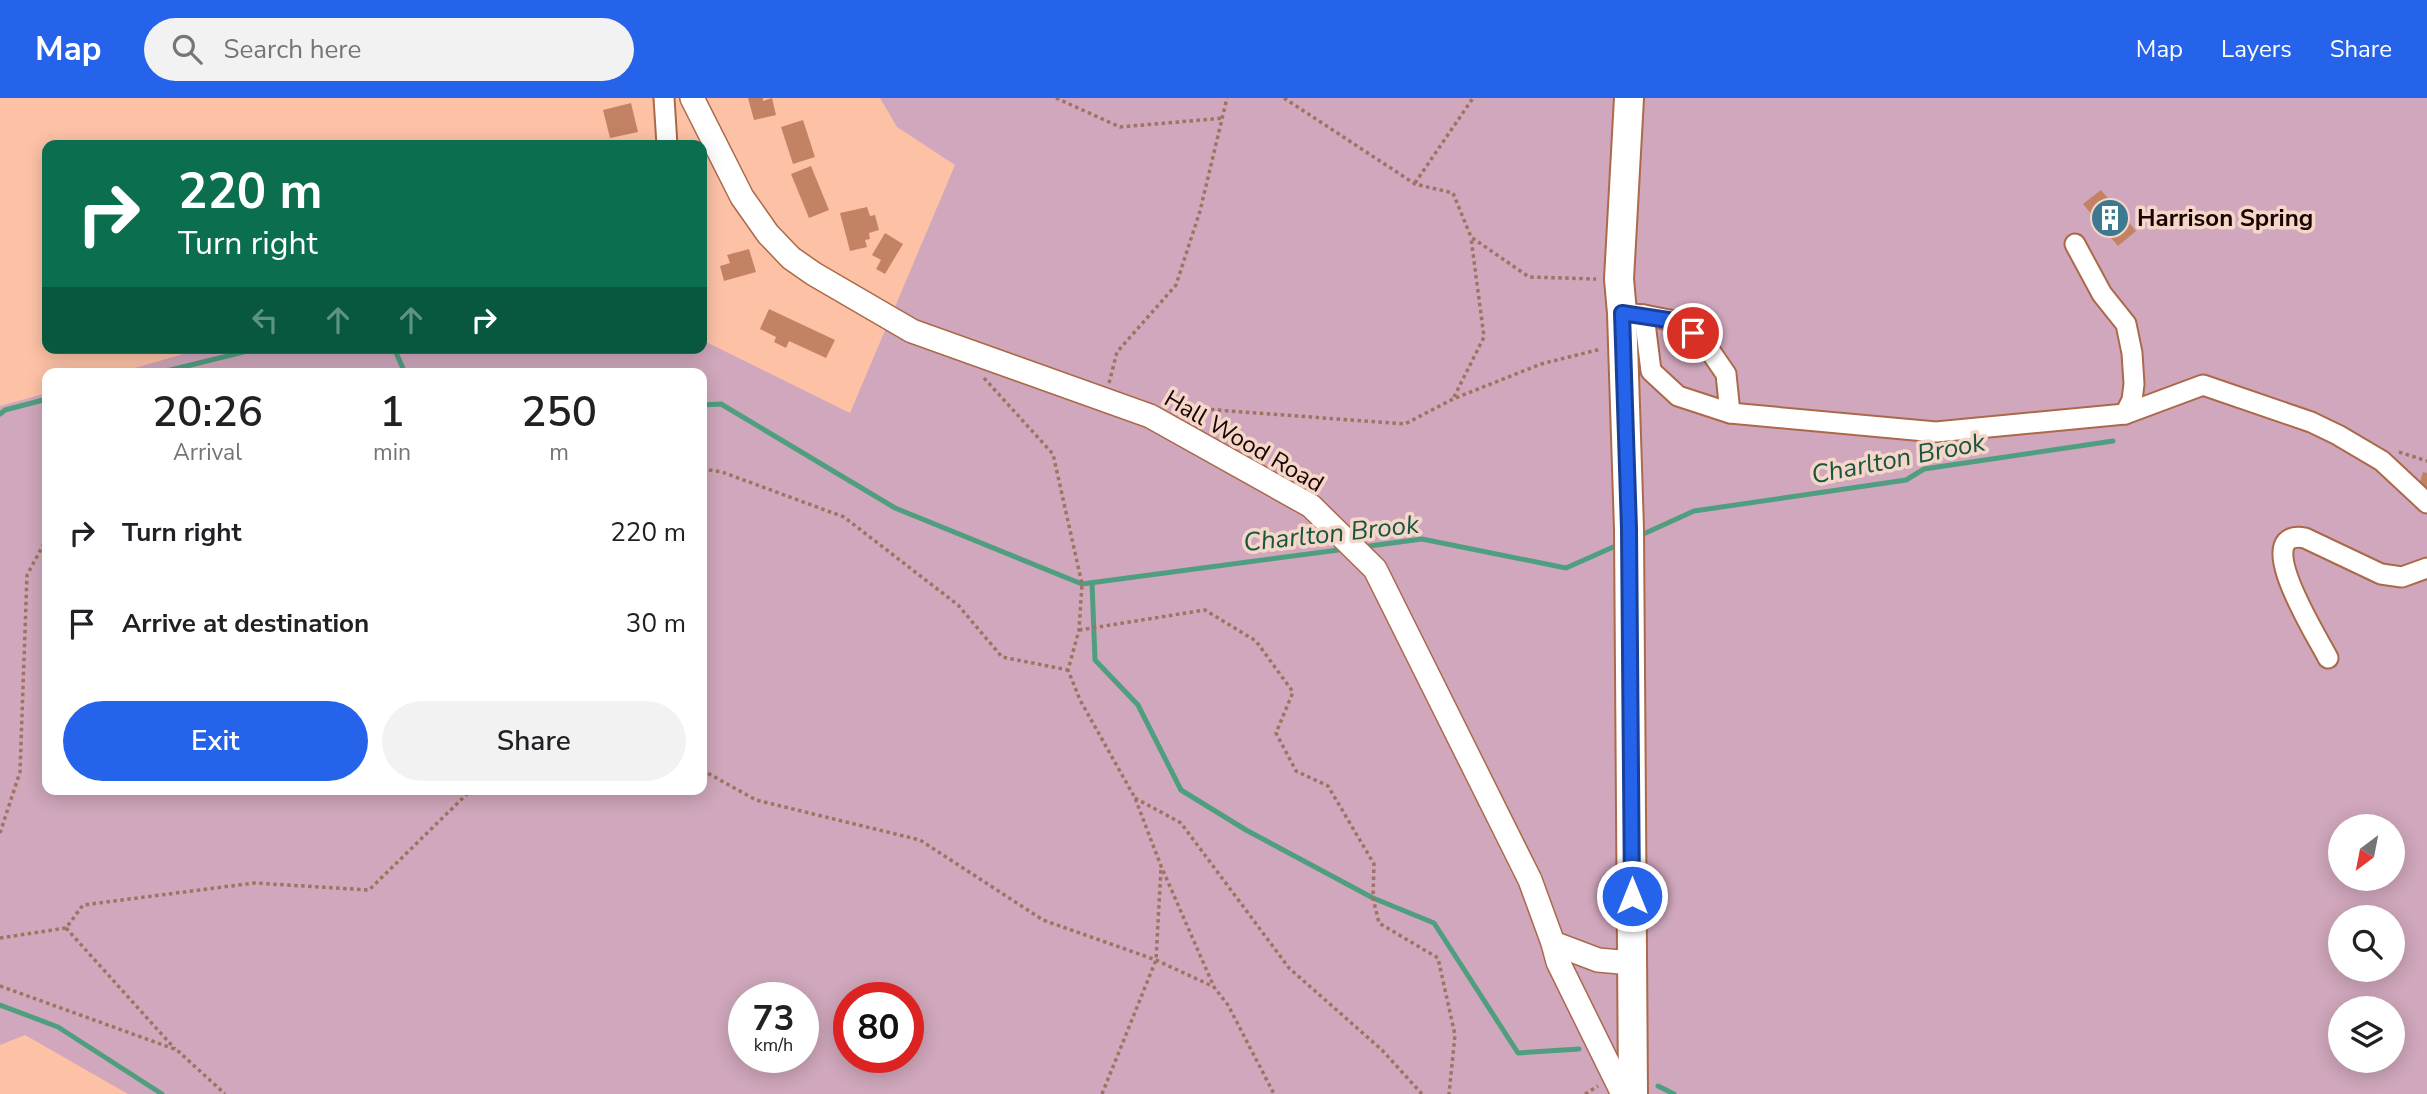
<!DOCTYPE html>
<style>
:root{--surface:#fff;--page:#f2f2f2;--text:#202124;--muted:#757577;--accent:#2563eb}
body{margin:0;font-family:"Nunito Sans",sans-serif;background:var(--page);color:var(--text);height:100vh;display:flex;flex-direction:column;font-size:26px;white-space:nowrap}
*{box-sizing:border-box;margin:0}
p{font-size:23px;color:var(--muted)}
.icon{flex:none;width:38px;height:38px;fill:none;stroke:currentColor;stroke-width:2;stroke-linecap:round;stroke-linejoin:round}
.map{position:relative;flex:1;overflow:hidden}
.drawer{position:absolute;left:42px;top:270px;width:665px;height:427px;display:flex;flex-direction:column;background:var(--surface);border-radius:14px;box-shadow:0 4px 18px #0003}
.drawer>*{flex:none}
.hud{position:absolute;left:42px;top:42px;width:665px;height:214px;border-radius:14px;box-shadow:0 4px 18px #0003;background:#0b6e4f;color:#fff;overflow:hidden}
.needle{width:46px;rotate:212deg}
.controls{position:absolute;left:2328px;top:716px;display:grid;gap:14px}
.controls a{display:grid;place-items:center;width:77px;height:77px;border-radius:50%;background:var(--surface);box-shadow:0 4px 18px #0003;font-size:35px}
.speed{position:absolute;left:728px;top:884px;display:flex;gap:14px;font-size:35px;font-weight:700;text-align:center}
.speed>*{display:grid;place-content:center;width:91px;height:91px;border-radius:50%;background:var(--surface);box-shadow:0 4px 18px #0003;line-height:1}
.speed small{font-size:18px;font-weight:400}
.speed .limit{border:10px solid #d22;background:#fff;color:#111}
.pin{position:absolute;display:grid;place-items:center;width:60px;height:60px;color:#fff;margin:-30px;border:4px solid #fff;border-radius:50%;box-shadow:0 2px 7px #0007}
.me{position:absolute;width:77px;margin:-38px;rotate:0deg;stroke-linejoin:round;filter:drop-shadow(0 0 5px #0008)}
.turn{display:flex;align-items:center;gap:24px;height:147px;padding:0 21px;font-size:32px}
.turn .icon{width:91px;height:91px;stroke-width:2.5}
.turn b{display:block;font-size:49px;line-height:60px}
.lanes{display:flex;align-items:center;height:66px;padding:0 21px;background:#0003;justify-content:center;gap:35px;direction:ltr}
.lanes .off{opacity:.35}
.eta{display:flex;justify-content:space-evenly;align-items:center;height:119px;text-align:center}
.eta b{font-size:42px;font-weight:600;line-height:49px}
.primary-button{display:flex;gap:14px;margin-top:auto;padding:14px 21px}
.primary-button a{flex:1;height:80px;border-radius:42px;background:var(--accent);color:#fff;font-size:28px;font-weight:600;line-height:80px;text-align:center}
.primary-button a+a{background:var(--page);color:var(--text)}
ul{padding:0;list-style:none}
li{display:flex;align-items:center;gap:21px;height:91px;padding:0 21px}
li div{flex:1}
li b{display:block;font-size:26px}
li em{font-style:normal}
header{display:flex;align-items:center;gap:42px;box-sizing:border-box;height:98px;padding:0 35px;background:var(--accent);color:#fff}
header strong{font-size:33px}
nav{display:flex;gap:38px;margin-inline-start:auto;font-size:24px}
.search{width:490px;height:63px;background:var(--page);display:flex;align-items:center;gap:18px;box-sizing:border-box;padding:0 24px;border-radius:38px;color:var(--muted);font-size:26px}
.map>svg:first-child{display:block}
</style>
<header>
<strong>Map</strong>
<div class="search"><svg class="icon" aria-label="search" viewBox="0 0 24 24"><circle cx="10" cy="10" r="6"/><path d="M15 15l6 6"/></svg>Search here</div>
<nav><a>Map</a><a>Layers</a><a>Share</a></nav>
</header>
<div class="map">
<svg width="2427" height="996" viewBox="0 0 2427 996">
<rect width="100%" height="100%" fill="#fdc2a6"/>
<path fill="#d0a7bc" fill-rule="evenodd" d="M880,0h1547v996h-2299l-103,-59 -25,10v-639l47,-13v396h655v-416h-584l86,-25h498v-8l148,73 105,-248 -58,-38zM2340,728h52v52h-52zM2340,819h52v53h-52zM744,900h59v59h-59zM849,900h59v59h-59zM2340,910h52v52h-52z"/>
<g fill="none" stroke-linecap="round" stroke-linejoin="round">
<g stroke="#509e80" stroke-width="5">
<path d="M394,250l11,25"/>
<path d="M158,275l102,-25"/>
<path d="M702,307l19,-1 174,104 187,76 264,-35"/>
<path d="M0,316l5,-4 42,-11"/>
<path d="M1639,438l55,-25 212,-31 18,-11 189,-28"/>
<path d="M1362,449l60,-8 144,29 54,-24"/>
<path d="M1092,485l3,77 43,45 43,85 65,40 127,68 61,25 84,130 61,-4"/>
<path d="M0,907l58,22 104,67"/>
<path d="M1658,988l16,8"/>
</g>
</g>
<g fill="#c38264">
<path d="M748,0h15v3l9,-3 4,17 -22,5z"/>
<path d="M631,5l7,29 -28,6 -7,-28z"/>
<path d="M803,22l12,37 -22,7 -12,-37z"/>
<path d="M811,68l18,44 -20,8 -18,-44z"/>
<path d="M2101,92l35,41 -18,15 -35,-42z"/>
<path d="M867,109l3,9 5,-1 4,15 -10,3 1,6 -5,1 2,7 -17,4 -10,-38z"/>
<path d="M885,135l18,11 -18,30 -9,-5 5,-9 -9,-5z"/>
<path d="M749,151l7,23 -32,9 -4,-15 10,-3 -3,-8z"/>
<path d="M769,211l66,31 -9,18 -37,-17 -3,7 -12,-6 2,-5 -16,-8z"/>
<path d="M2423,374l4,1v14l-8,-2z"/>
</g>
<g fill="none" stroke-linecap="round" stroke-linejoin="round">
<defs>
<g id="minor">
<path d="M664,0l3,47"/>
<path d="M2075,146l27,50 24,30 6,29 2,31 -2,16 -7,14"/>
<path d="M1622,215l22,2 7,56 27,25 52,17 206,19 189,-18 78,-29 108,37 27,13 44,26 45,42"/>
<path d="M1644,217l36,7 26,23 20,29 4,39"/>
<path d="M2328,560c-10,-20 -80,-130 -23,-120l76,36 21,3 25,-9"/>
</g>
<g id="major">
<path d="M692,0l50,99 26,37 23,24 23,16 98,57 238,85 161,90 64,63 155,311 23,63 45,17 34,3"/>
<path d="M1553,845l5,19 65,132"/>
</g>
<path id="highway" d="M1629,0l-10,181 3,34 7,216 4,565"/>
</defs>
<use href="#minor" stroke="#ac6949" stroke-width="23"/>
<use href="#major" stroke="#ac6949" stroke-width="26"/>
<use href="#highway" stroke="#ac6949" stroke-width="32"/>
<g stroke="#a07361" stroke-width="3.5" stroke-dasharray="3.5 3.5" stroke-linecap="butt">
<path d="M1056,0l64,29 104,-9"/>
<path d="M1284,0l131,86 38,9 18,44 58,40 67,2"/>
<path d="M1415,85l58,-85"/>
<path d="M984,280l69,76 29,130 -3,46 -11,40 12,30 55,98 26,68 53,121 14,18 46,89"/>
<path d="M1109,285l8,-31 59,-67 24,-74 27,-113"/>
<path d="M1454,299l30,-60 -13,-99"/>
<path d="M1176,309l229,17 48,-25 88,-35 60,-15"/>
<path d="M2399,354l28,9"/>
<path d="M702,371l20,3 122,45 114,88 44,52 66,13"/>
<path d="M1079,532l126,-20 51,31 37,51 -17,41 20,38 32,15 46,78 -1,34 6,25 59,35 17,77 -6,59"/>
<path d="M702,672l54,30 164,40 123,80 113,40 56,26"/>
<path d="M1135,700l46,25 108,145 93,82 40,44"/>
<path d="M0,735l20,-61 7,-197 20,-37"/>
<path d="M66,830l109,121"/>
<path d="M0,840l66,-10 17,-23 171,-22 115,7 103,-101"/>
<path d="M0,888l177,64 48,44"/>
<path d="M1102,996l54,-134 5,-92"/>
<path d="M1585,996l13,-8"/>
</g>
<use href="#minor" stroke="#fff" stroke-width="19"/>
<use href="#major" stroke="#fff" stroke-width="23"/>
<use href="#highway" stroke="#fff" stroke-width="28"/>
</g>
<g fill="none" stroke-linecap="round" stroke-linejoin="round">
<defs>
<path id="route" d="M1632,798l-3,-367 -7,-216 59,9 12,11"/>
</defs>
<use href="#route" stroke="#184099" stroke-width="18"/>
<use href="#route" stroke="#2563eb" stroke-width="12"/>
</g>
<defs>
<symbol id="building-disc" viewBox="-11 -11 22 22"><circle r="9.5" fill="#3d7990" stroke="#f5d7c9"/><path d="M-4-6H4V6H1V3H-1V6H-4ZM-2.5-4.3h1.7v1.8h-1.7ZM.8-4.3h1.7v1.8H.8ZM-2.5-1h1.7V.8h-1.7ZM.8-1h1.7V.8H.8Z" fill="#fff"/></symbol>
</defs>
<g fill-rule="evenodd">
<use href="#building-disc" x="2088" y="98" width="44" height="44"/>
</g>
<g text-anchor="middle" stroke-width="7" stroke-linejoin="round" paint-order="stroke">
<g font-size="24" font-weight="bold" fill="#1b0400" stroke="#f5d7c9" text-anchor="start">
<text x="2137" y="128">Harrison Spring</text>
</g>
<g font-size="24" fill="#1b0400" stroke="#f5d7c9">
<text transform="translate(1244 343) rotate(30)" y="8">Hall Wood Road</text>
</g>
<g font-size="26" font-style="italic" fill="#185640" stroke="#f5d7c9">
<text transform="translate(1898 360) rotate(-11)" y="9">Charlton Brook</text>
<text transform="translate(1331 435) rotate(-6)" y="9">Charlton Brook</text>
</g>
</g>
</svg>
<div class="controls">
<a><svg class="needle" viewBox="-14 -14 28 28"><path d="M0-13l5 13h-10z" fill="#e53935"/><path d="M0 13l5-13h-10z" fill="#757577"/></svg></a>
<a><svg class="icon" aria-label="search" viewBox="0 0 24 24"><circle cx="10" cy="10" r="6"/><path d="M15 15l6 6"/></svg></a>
<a><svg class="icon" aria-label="layers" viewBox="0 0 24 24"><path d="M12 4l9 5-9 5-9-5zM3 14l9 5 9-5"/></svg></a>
</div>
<div class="speed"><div>73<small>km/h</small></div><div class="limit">80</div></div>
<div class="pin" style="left:1693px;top:235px;background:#d93025"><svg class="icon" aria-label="arrive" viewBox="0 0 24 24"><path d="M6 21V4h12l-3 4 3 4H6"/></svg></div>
<svg class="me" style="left:1632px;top:798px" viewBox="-20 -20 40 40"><circle r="17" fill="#2563eb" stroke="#fff" stroke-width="3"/><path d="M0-11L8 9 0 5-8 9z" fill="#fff"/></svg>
<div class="hud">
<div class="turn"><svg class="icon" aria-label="right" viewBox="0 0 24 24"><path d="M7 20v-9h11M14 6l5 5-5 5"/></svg><div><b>220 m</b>Turn right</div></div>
<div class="lanes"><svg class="icon off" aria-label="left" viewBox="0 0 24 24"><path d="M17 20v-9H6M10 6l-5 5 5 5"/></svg><svg class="icon off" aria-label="ahead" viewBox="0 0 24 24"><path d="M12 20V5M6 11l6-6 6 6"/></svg><svg class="icon off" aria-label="ahead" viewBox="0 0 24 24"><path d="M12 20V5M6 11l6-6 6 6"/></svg><svg class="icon" aria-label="right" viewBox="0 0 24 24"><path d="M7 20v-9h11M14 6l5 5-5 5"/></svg></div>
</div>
<section class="drawer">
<div class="eta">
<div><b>20:26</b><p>Arrival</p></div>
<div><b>1</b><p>min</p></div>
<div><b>250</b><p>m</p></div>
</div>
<ul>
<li><svg class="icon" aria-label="right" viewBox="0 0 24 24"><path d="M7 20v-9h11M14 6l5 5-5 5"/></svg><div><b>Turn right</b></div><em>220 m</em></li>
<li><svg class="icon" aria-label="arrive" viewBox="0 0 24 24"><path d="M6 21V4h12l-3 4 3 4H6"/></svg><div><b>Arrive at destination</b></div><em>30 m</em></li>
</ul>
<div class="primary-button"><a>Exit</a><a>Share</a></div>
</section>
</div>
